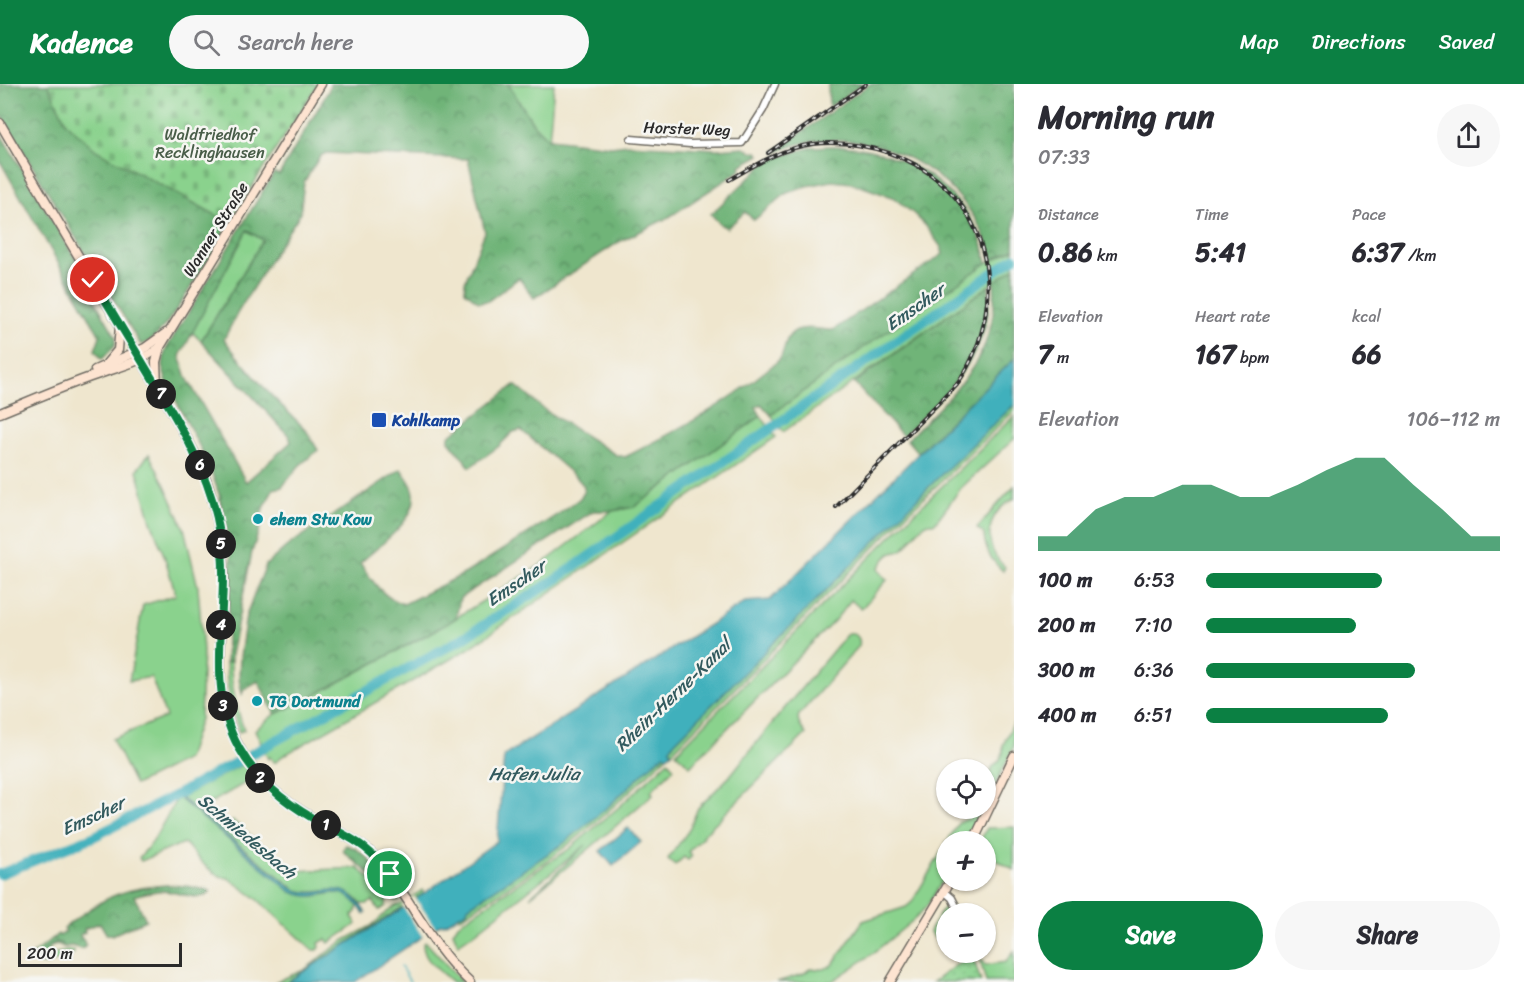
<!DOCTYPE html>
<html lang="en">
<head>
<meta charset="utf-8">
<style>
  body { margin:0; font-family:Sriracha,sans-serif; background:#f7f7f7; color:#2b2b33; height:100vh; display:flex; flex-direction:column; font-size:22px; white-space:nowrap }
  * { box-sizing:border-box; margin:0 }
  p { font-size:20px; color:#7c7c81 }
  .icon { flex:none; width:33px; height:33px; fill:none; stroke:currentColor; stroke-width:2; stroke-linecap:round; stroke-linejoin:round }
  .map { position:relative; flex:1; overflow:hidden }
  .side { display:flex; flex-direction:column; background:#fff; width:510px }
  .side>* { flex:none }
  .fabs { position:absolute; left:936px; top:675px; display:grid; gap:12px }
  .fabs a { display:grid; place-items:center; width:60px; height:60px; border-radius:50%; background:#fff; box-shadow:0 2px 4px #0004; font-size:30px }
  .scale { position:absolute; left:18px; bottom:15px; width:164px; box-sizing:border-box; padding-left:6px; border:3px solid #2b2b2b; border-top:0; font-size:16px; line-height:21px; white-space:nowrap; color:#2b2b2b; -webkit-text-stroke:4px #f6f6f2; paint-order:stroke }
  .pin { position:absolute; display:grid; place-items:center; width:51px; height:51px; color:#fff; margin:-26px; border:3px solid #fff; border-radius:50%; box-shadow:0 2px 6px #0007 }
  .km { position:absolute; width:30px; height:30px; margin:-15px; border-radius:50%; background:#222; color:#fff; font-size:16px; line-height:30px; text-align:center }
  .round { display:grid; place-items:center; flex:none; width:63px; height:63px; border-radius:32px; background:#f7f7f7 }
  .head { display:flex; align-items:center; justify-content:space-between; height:102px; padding:0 24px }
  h1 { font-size:33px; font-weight:800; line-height:45px }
  .stats { display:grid; grid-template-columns:repeat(3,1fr); gap:9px; height:102px; padding:6px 24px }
  .stats div { display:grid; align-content:center }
  .stats b { font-size:26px; font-weight:800 }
  .stats small { font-size:16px; font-weight:400 }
  .stats p { font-size:16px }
  .chart { height:168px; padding:12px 24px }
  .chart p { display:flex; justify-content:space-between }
  .chart svg { width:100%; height:108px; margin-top:6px; fill:#0b8043; opacity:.7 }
  .cta { display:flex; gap:12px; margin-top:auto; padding:12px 24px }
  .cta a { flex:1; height:69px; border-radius:36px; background:#0b8043; color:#fff; font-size:24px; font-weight:800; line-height:69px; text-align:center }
  .cta a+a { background:#f7f7f7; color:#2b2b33 }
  ul { padding:0 24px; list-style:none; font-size:20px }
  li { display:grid; grid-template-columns:96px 72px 1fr; align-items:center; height:45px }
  li i { height:15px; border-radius:8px; background:#0b8043 }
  header { display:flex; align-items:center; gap:36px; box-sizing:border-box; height:84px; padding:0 30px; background:#0b8043; color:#fff }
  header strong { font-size:28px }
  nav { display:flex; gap:33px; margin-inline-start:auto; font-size:21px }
  .search { width:420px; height:54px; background:#f7f7f7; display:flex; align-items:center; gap:15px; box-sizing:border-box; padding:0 21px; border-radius:33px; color:#7c7c81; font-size:22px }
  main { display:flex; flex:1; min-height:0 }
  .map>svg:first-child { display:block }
</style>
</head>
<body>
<header>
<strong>Kadence</strong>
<div class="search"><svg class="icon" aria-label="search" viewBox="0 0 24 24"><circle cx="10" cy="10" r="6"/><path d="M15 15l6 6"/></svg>Search here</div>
<nav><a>Map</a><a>Directions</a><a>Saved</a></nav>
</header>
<main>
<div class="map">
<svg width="1014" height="898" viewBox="0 0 1014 898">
  <defs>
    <pattern id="forest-crowns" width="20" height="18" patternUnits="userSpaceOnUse" patternTransform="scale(1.5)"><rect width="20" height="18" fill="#6fb478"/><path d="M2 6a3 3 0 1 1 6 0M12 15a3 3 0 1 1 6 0" fill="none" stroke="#5b9363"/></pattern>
    <pattern id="cemetery-stones" width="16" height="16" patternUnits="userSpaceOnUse" patternTransform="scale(1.5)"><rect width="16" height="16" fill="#8ad28d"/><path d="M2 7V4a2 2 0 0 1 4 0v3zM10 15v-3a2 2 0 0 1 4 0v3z" fill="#77b47a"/></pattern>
    <pattern id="garden-dots" width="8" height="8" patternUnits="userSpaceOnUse" patternTransform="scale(1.5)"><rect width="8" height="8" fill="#8ad28d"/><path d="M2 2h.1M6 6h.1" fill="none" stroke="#77b47a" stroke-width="1.8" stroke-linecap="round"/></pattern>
  </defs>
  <rect width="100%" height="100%" fill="#f6f6f2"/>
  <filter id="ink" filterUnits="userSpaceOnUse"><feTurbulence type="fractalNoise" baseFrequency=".0167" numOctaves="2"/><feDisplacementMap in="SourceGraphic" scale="12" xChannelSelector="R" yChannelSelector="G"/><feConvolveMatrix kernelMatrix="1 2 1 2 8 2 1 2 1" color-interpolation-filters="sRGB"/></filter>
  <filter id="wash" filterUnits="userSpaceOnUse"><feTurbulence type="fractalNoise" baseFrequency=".008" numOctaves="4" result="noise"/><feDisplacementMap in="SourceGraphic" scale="24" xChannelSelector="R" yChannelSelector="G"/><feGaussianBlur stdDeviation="1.35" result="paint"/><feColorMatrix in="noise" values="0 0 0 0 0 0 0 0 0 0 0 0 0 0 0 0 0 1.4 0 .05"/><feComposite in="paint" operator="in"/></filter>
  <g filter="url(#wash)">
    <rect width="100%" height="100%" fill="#efe6ce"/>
    <g fill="#8ad28d" stroke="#5a7e5c" stroke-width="1.5">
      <path d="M508,0h46l-5,56 -15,-15z"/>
      <path d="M246,146l17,10 -62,101 -9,-9 49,-90z"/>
      <path d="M1014,165v19l-231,164 -12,-17 102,-74 114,-78z"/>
      <path d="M1014,321v6l-109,105 -233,236 -2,-3 3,-5 267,-268z"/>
      <path d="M761,332l15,21 -308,212 -187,108 -5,5h-2l-4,-5 -2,2 -13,-29 20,-16 27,-12 139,-75 100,-62 71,-54 22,-4z"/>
      <path d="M1014,332v23l-53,49 -26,35c-15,-3 -22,18 -32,26 -4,4 -9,3 -13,5 -5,3 -9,10 -12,15l9,11 -26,29 -10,-9 -16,20 -145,146 -14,-13 224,-226z"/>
      <path d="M149,370l15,29 20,45 14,59 5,64 -3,68 -13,40 -52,26 -23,-46 54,-22 -15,-40 -22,4 14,-76 33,-10 -11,-37 -14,-37 -14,-51z"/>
      <path d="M1014,402v13c-29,14 -32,47 -9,68l-2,4c-12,-11 -18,-21 -19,-37l-7,-6z"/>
      <path d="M847,550c9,-1 14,3 12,12l-60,69c-3,7 3,14 7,19l-104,102 1,1 -15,15 4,4 -4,4 -4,-3 -9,8 -7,-6 21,-29 9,-22 31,-31 40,-50z"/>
      <path d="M226,578h5c0,24 5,45 13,68l-5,2c-8,-23 -13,-45 -13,-70z"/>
      <path d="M1014,638v24l-28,58v-21l7,-17 6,-5 4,-8v-8z"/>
      <path d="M664,670l3,2c-36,34 -71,69 -111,98 -31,23 -64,43 -96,64l-1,-3 8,-4 1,-4 95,-64 47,-38 50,-48z"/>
      <path d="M668,677l6,7 -23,23 2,3 -64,55 -59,48 56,-52 -110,87 -18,12 -5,-12 5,-8 111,-75 51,-43z"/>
      <path d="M243,680l11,14 -49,28 23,19 5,-4 60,50 65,-3 23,20 6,8 -1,10 -7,4 -6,-9 -6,3h-6c-20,-25 -40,-6 -65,-14l-114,-91 -1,-2z"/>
      <path d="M179,714l114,94c6,1 13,4 20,4 19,-1 31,-10 45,9l-2,7 -4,4 5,8 -28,19 -3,-4 -7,4 1,4 -2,3h-5l-57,-52 -28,-20c-13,-1 -25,-14 -34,-24 -4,-4 -5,-8 -10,-11l-43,18 -2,-3 14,-17 23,-41z"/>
      <path d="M978,725h5l-16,32 -21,1v33l-19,31 -11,12 -45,37 -40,27h-54l26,-8 8,-6c9,2 15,2 22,-4l30,-43 43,-14 6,-5 47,-80c8,-2 15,-5 19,-13z"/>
      <path d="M1014,743v43l-28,-16v-12l-6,-1 7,-13z"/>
      <path d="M422,806l2,3 -137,89h-12l29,-12 39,-29 28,-15 16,-14 8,-6 7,-2z"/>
      <path d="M948,821l4,1 5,7 -11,1v35l-6,-9 -3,2 -8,-11 16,-25z"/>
      <path d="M57,858l5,1 2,4 -7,-3 -4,1 -5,5 2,3 3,1 19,-4h2v3l-27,12 -8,-1 -6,-10 8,-6v1z"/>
      <path d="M426,858l36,40h-10c-11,-11 -29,-20 -29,-38z"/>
      <path d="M1014,867v31h-28l-6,-21h3l2,4 21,-3z"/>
    </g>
    <g fill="url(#forest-crowns)" stroke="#4d7052" stroke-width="1.5" fill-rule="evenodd">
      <path d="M0,0h48l19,40 29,26 133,72 -12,24 -24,38 -21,32 -14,18 -10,8 -7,3 -5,-8 -136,-224z"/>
      <path d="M330,0h178l26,41 15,15 1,-1 61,7 17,-2 89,5 27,-2 8,5h5l3,3 -20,11 1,4 -72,47 -52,26 -83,55 -15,-20 -31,23 -9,1 -14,-11v-9l20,-50 -17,-73 -142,-6 -6,3 -16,26 -4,32 -22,33 -40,65 -14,27 12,16 31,36 39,39 12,20 -19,16 -17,21 -9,2 -12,26v9l-9,28 -21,102v8h-5l5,-108 -5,-27 -7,-33 -10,-29 -41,-80c-6,-15 -6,-21 -2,-36l108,-176 5,2 50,-85zM247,146l16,10 -62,101 88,95 2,6 -45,40 -59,-104 -7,-22z"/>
      <path d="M828,0h34l-33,23z"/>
      <path d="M870,0h144v165l-22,11c-18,-78 -102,-130 -180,-119 -13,2 -24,7 -36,11l-1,-1z"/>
      <path d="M0,49l84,140 10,26 22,38 -1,8 -3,4 -10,10 -7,-9 5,-14 -100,-175z"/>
      <path d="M832,62c14,0 28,1 42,5 54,13 104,56 113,112l-114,78 -102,74 -10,-11 -5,3 5,9 -127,91 -22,4h-19l-133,87 -4,20 -15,9 -139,75 -27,12 -17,-33 -14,8 -2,5 -3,-15 1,-22 6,-42 20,-50 20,-18 115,-78c4,7 13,16 13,25 3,27 -36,52 -54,69 12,17 23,36 44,41l62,-31 91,-58 22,-16 5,-6v-7l-7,-8 -56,-48 -8,2 -15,15 -28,20 -21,-26v-5l66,-51 31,26 70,44 9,2c50,-25 100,-52 143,-88 4,-3 11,-8 13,-12 5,-11 4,-22 16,-27 13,-5 24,1 36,0l110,-76 -2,-7 -15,-21 -12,-12 -20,-16 -42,-15 -20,-2 -25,5 -20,7 -33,27 -9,-8 -18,16 -6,-3 -10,-11 57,-54 44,-13z"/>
      <path d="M1014,184v91l-96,94 -11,-13c46,-48 93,-83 87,-158z"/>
      <path d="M989,202c5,67 -43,107 -86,150l-49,-53z"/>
      <path d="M346,761c18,3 41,34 51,49l-1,1 4,6h-5l-6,-11 -45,-38 -1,-3z"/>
      <path d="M167,801l20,1 24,5c-11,14 -37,-2 -52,0 -8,0 -17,3 -25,5l12,24 -34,15 -1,-1 -4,1 -7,-12 -16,6 1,3 -4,2 -1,2 6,8 -2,4 -3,1 -9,-3 -8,1 -3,-4c-8,-1 -11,2 -16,8h-4v-3l17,-14 2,2 6,-5 -2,-3c37,-29 55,-40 103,-43z"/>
    </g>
    <path fill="url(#cemetery-stones)" stroke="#5a7e5c" stroke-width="1.5" d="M48,0h270l-89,138 -133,-72 -29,-26z"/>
    <path fill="url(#garden-dots)" stroke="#5a7e5c" stroke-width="1.5" d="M972,870l9,28h-48l37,-27z"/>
    <g fill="#40b0bc" stroke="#366e74" stroke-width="1.5">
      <path d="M1014,275v46l-74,71 -267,268 -3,5 2,3 -5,4 -3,-2 -3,4 -1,-1 -50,48 -47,39 -95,63 -1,4 -23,13h-3l-86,58h-68l118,-75 92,-66 7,-85 241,-154 25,-2z"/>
      <path d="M181,713l1,2 108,88c33,19 48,-19 76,26l-2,1c-27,-42 -41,-6 -74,-23l-111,-93z"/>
      <path d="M628,744l13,14 -28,24 -13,-15z"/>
    </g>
    <path fill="#efe6ce" d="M414,812l23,34 -13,9 -22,-34z"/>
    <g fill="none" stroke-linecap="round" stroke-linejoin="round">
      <path stroke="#40b0bc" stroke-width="1.5" d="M401,883l9,15"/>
      <path stroke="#40b0bc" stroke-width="10" d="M0,790l93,-37 85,-43 282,-154 46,-29 52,-33 456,-320"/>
    </g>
  </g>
  <g filter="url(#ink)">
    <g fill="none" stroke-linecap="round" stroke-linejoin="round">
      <defs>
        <g id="street">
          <path d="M631,55l59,5 52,-1 21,-33 12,-26"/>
          <path d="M945,808l7,6 8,16"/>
        </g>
        <g id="secondary">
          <path d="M0,39c38,65 76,130 115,194 19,31 38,62 56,93 14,25 29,50 38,78 9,29 15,60 15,91 -1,59 -15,115 16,170 17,31 43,52 73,69 20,11 41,20 57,34 16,15 26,32 38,49 19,30 35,56 62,81"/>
          <path d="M107,279l11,-13 2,-24"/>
          <path d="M95,286l50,-22 21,-15"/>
          <path d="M157,301l-1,-23 4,-15"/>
          <path d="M0,329c32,-13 64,-27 96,-38 22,-8 46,-13 64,-28l161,-263"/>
          <path d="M973,758l41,-86"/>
          <path d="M890,898l61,-102"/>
        </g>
      </defs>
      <use href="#street" stroke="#706c64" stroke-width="9"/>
      <use href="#secondary" stroke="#706c64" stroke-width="11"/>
      <use href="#street" stroke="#fff" stroke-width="6"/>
      <use href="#secondary" stroke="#fde4d1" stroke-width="8"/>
      <defs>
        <g id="rail">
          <path d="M768,69l98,-69"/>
          <path d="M729,96c26,-15 53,-32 84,-36 26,-3 52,1 76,9 101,35 125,146 69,230l-122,124"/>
        </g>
      </defs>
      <use href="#rail" stroke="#2b2b2b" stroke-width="4"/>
      <use href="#rail" stroke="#f6f6f2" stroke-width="1.5" stroke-dasharray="4.5" stroke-linecap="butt"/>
    </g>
  </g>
  <g fill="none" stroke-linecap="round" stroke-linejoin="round" filter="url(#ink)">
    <defs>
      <path id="route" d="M93,196c19,31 37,62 56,93 31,51 62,102 71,161 12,71 -18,148 19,214 18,32 44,53 75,71 17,9 36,17 51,29 10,8 18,17 25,26"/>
    </defs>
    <use href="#route" stroke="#fff" stroke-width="12"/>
    <use href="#route" stroke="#0b8043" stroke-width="8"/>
  </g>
  <rect fill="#1a4fb4" stroke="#f6f6f2" stroke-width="2" x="371" y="328" width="16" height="16" rx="3"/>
  <g fill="#0f9aa8" stroke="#f6f6f2" stroke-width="2">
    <circle cx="258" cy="435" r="6"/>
    <circle cx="257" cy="617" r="6"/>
  </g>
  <g text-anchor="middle" stroke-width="5" stroke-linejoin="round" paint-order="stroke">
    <g font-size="16" fill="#2b2b2b" stroke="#f6f6f2">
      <text transform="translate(687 44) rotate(2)" y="6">Horster Weg</text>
      <text transform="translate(215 145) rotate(-58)" y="6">Wanner Straße</text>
    </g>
    <g font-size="16" fill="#485d48" stroke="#f6f6f2">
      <text x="210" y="56">Waldfriedhof<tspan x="210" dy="18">Recklinghausen</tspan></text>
    </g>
    <g font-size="16" font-weight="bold" fill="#164399" stroke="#f6f6f2" text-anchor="start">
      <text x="392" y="342">Kohlkamp</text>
    </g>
    <g font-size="16" font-weight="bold" fill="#0d838f" stroke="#f6f6f2" text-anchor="start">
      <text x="270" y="441">ehem Stw Kow</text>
      <text x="269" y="623">TG Dortmund</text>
    </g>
    <g font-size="18" font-style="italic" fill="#325a5e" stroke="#f6f6f2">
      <text transform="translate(915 223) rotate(-35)" y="6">Emscher</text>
      <text transform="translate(516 499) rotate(-34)" y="6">Emscher</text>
      <text transform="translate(673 611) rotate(-44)" y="6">Rhein-Herne-Kanal</text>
      <text x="534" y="696">Hafen Julia</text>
      <text transform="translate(93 732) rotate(-25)" y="6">Emscher</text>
      <text transform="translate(247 752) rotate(40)" y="6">Schmiedesbach</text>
    </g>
  </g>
</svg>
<div class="fabs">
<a><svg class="icon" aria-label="locate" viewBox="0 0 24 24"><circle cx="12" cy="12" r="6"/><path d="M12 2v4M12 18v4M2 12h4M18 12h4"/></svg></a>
<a>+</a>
<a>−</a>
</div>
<div class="scale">200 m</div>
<div class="pin" style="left:390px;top:790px;background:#1e9e55"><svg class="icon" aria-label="arrive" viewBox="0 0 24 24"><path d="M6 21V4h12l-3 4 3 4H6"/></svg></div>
<div class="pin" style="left:93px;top:196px;background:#d93025"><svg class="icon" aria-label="check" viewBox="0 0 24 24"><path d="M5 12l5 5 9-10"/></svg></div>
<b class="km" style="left:326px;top:741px">1</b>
<b class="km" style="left:260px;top:694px">2</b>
<b class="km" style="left:223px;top:622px">3</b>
<b class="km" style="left:221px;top:541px">4</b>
<b class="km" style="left:221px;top:460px">5</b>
<b class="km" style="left:200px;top:381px">6</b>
<b class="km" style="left:161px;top:310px">7</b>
</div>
<section class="side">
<div class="head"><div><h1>Morning run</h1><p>07:33</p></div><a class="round"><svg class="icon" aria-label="share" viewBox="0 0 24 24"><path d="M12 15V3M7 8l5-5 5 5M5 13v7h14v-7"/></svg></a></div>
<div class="stats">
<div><p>Distance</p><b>0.86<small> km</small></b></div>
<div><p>Time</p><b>5:41</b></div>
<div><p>Pace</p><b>6:37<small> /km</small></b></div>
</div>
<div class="stats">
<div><p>Elevation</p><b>7<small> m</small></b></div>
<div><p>Heart rate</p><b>167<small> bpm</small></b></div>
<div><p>kcal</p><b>66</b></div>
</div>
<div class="chart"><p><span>Elevation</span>106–112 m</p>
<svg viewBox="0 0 160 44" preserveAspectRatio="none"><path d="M0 44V38L10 38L20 27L30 22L40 22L50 17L60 17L70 22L80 22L90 17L100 11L110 6L120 6L130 17L140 27L150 38L160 38V44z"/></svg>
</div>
<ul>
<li><b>100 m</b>6:53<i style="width:60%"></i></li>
<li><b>200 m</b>7:10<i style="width:51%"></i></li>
<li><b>300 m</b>6:36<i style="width:71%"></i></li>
<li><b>400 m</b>6:51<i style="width:62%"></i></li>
</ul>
<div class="cta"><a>Save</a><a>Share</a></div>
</section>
</main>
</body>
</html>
